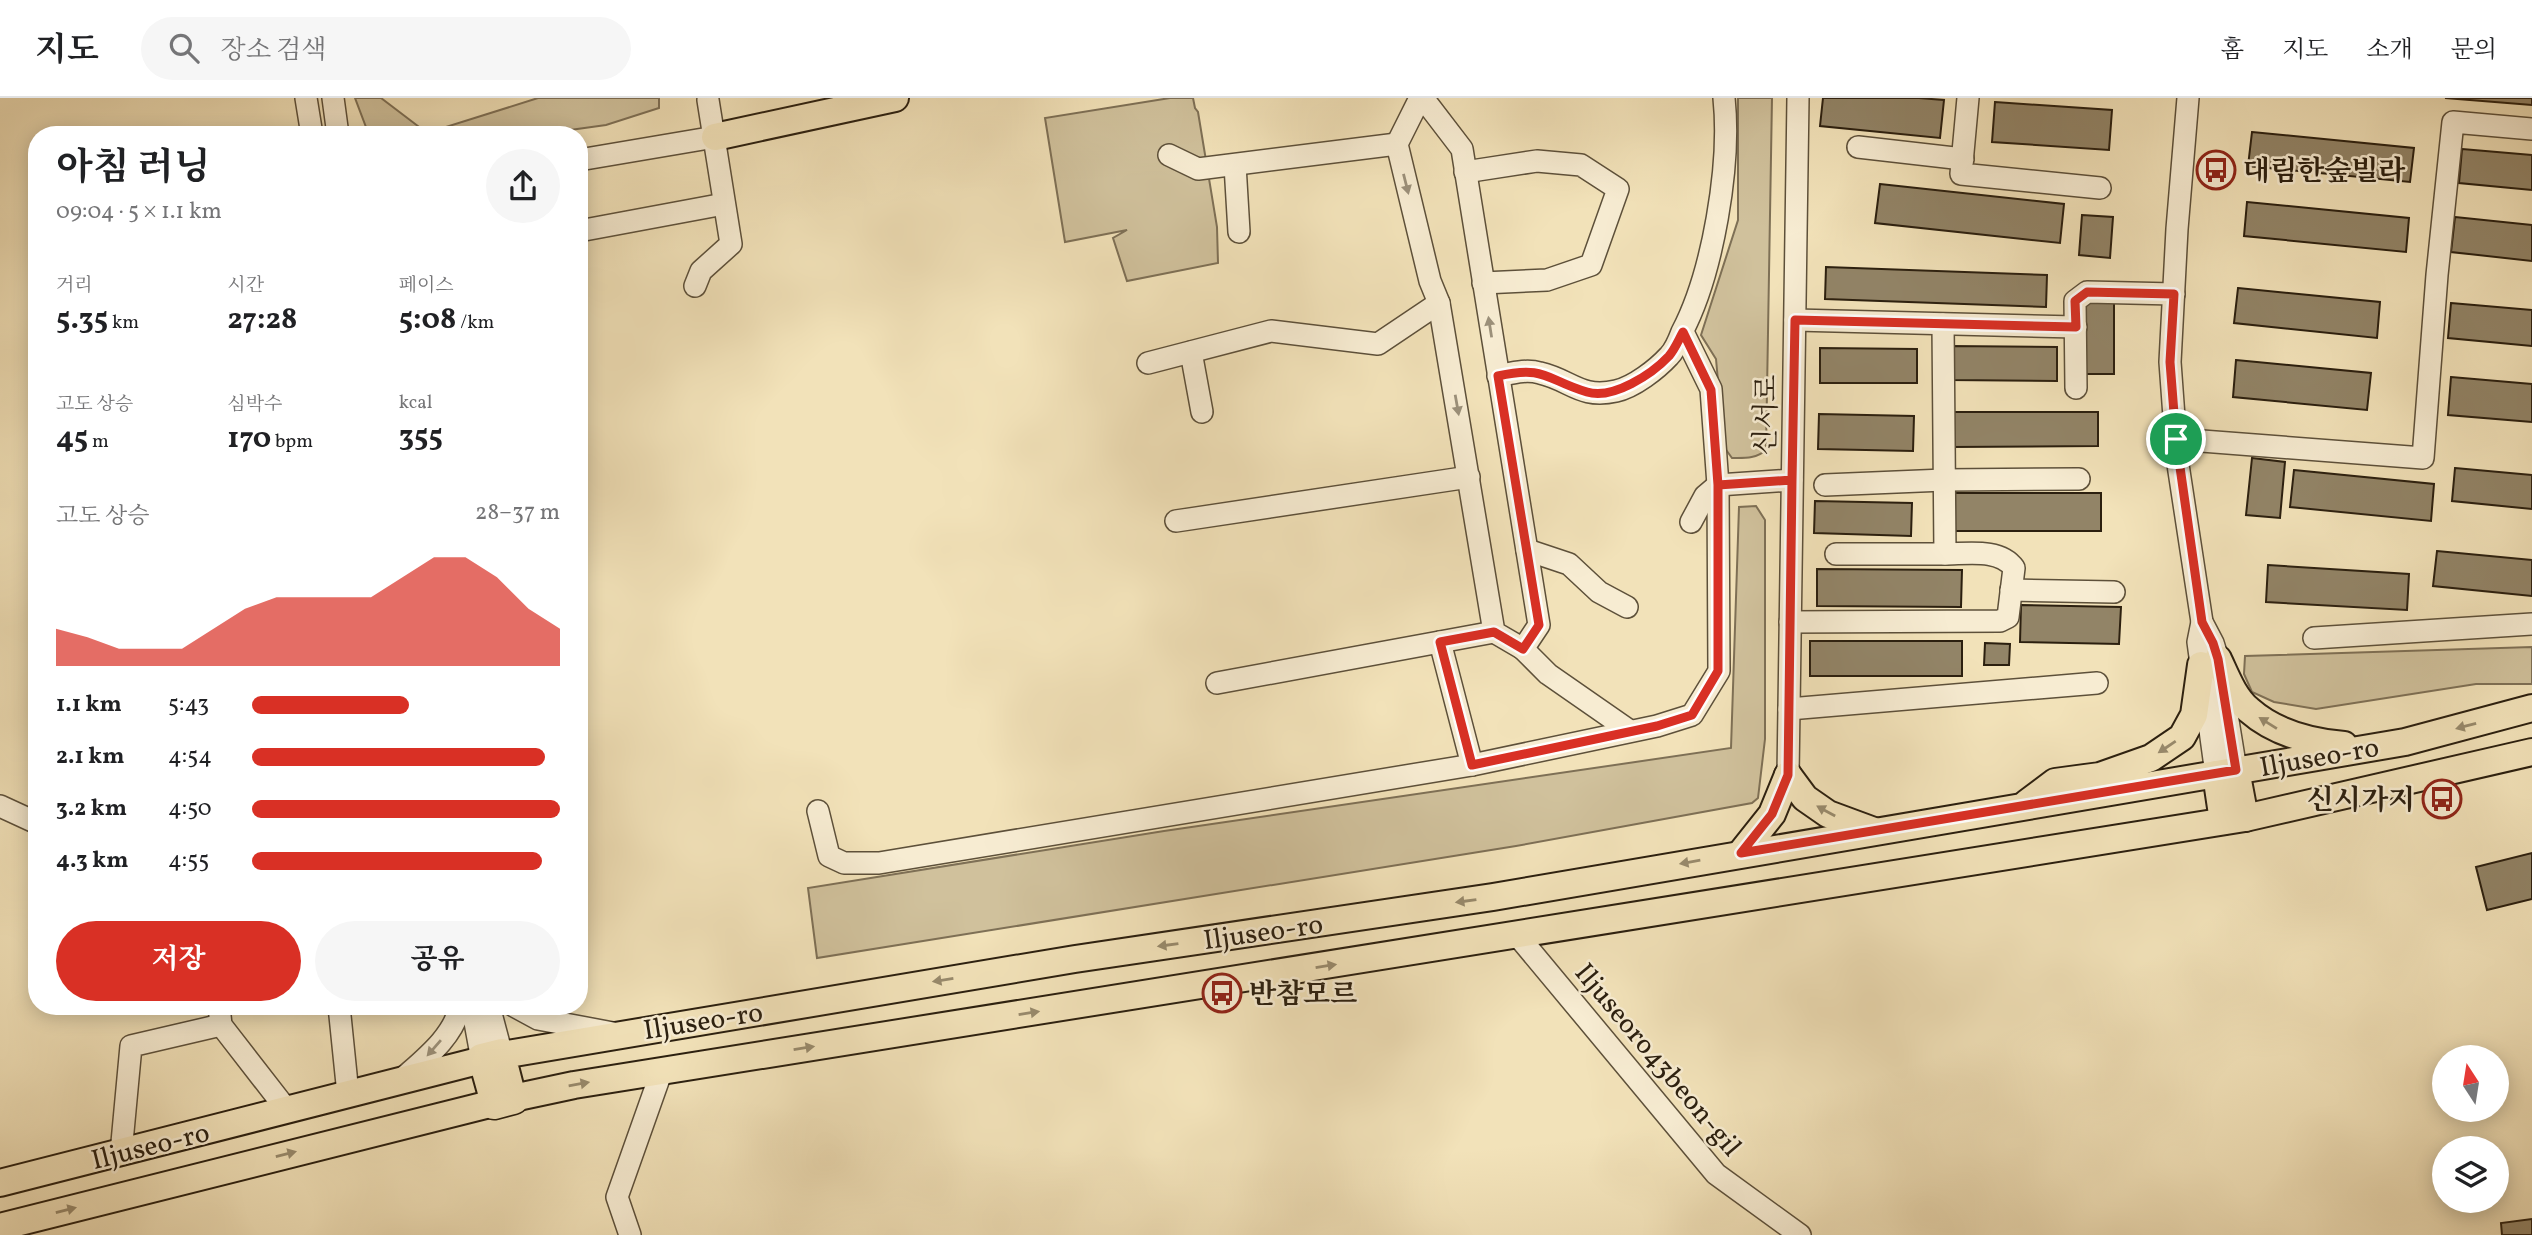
<!DOCTYPE html>
<html lang="ko">
<head>
<meta charset="utf-8">
<style>
  body { margin:0; font-family:Vollkorn,"Noto Serif KR",serif; background:#f6f6f6; color:#202124; height:100vh; display:flex; flex-direction:column; font-size:26px; white-space:nowrap }
  * { box-sizing:border-box; margin:0 }
  p { font-size:23px; color:#757577 }
  .icon { flex:none; width:38px; height:38px; fill:none; stroke:currentColor; stroke-width:2; stroke-linecap:round; stroke-linejoin:round }
  .map { position:relative; flex:1; overflow:hidden }
  .side { position:absolute; left:28px; top:28px; width:560px; height:889px; display:flex; flex-direction:column; background:#fff; border-radius:28px; box-shadow:0 4px 18px #0003 }
  .side>* { flex:none }
  .needle { width:46px; rotate:348deg }
  .fabs { position:absolute; left:2432px; top:947px; display:grid; gap:14px }
  .fabs a { display:grid; place-items:center; width:77px; height:77px; border-radius:50%; background:#fff; box-shadow:0 4px 18px #0003; font-size:35px }
  .pin { position:absolute; display:grid; place-items:center; width:60px; height:60px; color:#fff; margin:-30px; border:4px solid #fff; border-radius:50%; box-shadow:0 2px 7px #0007 }
  .round { display:grid; place-items:center; flex:none; width:74px; height:74px; border-radius:37px; background:#f6f6f6 }
  .overview { display:flex; align-items:center; justify-content:space-between; height:119px; padding:0 28px }
  h1 { font-size:38px; font-weight:700; line-height:52px }
  .stats { display:grid; grid-template-columns:repeat(3,1fr); gap:10px; height:119px; padding:7px 28px }
  .stats div { display:grid; align-content:center }
  .stats b { font-size:30px; font-weight:700 }
  .stats small { font-size:19px; font-weight:400 }
  .stats p { font-size:19px }
  .chart { height:196px; padding:14px 28px }
  .chart p { display:flex; justify-content:space-between }
  .chart svg { width:100%; height:126px; margin-top:7px; fill:#d93025; opacity:.7 }
  .action { display:flex; gap:14px; margin-top:auto; padding:14px 28px }
  .action a { flex:1; height:80px; border-radius:42px; background:#d93025; color:#fff; font-size:28px; font-weight:700; line-height:80px; text-align:center }
  .action a+a { background:#f6f6f6; color:#202124 }
  ul { padding:0 28px; list-style:none; font-size:23px }
  li { display:grid; grid-template-columns:112px 84px 1fr; align-items:center; height:52px }
  li i { height:18px; border-radius:9px; background:#d93025 }
  header { display:flex; align-items:center; gap:42px; box-sizing:border-box; height:98px; padding:0 35px; background:#fff; border-bottom:2px solid #e0e0e0 }
  header strong { font-size:33px }
  nav { display:flex; gap:38px; margin-inline-start:auto; font-size:24px }
  .search { width:490px; height:63px; background:#f6f6f6; display:flex; align-items:center; gap:18px; box-sizing:border-box; padding:0 24px; border-radius:38px; color:#757577; font-size:26px }
  .map>svg:first-child { display:block }
</style>
</head>
<body>
<header>
<strong>지도</strong>
<div class="search"><svg class="icon" aria-label="search" viewBox="0 0 24 24"><circle cx="10" cy="10" r="6"/><path d="M15 15l6 6"/></svg>장소 검색</div>
<nav><a>홈</a><a>지도</a><a>소개</a><a>문의</a></nav>
</header>
<div class="map">
<svg width="2532" height="1137" viewBox="0 0 2532 1137">
  <rect width="100%" height="100%" fill="#f2e2b9"/>
  <filter id="stains"><feTurbulence type="fractalNoise" baseFrequency=".00286" numOctaves="4"/><feColorMatrix values="0 0 0 0 .2 0 0 0 0 .09 0 0 0 0 .02 0 0 0 .5 -.17"/></filter>
  <radialGradient id="worn" r=".72"><stop offset=".6" stop-color="#630" stop-opacity="0"/><stop offset="1" stop-color="#630" stop-opacity=".3"/></radialGradient>
  <g fill="#d0c19c" stroke="#7e7056" stroke-width="2">
    <path d="M355,0h26l46,35 111,-35h121v10l-53,17 -72,10h-165z"/>
    <path d="M1170,0h23l2,10 3,4 19,115 1,36 -91,18 -14,-43 14,-8 -62,12 -20,-124z"/>
    <path d="M1738,0h34l-6,352c-10,9 -21,8 -34,8l-8,-11 -8,-88 -15,-24 37,-115z"/>
    <path d="M1756,408l9,14v219l-7,59 -6,5 -236,43 -699,112 -9,-70 356,-57 567,-83 8,-241z"/>
    <path d="M2532,549v37h-56l-160,25 -42,-7 -22,-10 -8,-18 1,-18z"/>
  </g>
  <g fill="#928467" stroke="#2b1f0f" stroke-width="2">
    <path d="M1823,0h96l25,2 -4,38 -120,-12z"/>
    <path d="M2445,0h87v7z"/>
    <path d="M1995,4l117,8 -3,40 -117,-8z"/>
    <path d="M2252,34l162,16 -4,34 -162,-16z"/>
    <path d="M2462,51l70,6v35l-73,-7z"/>
    <path d="M1880,86l184,20 -4,39 -185,-20z"/>
    <path d="M2247,104l162,16 -3,34 -162,-16z"/>
    <path d="M2082,117l31,2 -3,41 -31,-3z"/>
    <path d="M2455,119l77,8v36l-81,-9z"/>
    <path d="M1826,169l221,8 -1,32 -221,-8z"/>
    <path d="M2238,190l142,14 -3,36 -143,-15z"/>
    <rect x="2080" y="202" width="34" height="74"/>
    <path d="M2451,205l81,7v36l-84,-8z"/>
    <path d="M1949,248l108,1v34l-108,-1z"/>
    <path d="M1820,250l97,1v34h-97z"/>
    <path d="M2236,262l135,13 -4,37 -134,-13z"/>
    <path d="M2451,279l81,7v38l-84,-7z"/>
    <path d="M1950,314h148v34l-148,1z"/>
    <path d="M1819,316l95,2 -1,35 -95,-2z"/>
    <path d="M2252,360l33,4 -5,56 -34,-3z"/>
    <path d="M2455,370l77,7v34l-80,-8z"/>
    <path d="M2294,372l140,14 -3,37 -141,-14z"/>
    <rect x="1946" y="395" width="155" height="38"/>
    <path d="M1815,403l97,2 -1,33 -97,-3z"/>
    <path d="M2437,453l95,9v36l-99,-10z"/>
    <path d="M2268,467l141,9 -2,36 -141,-8z"/>
    <path d="M1817,471l145,1 -1,37 -144,-1z"/>
    <path d="M2021,507l100,2 -2,37 -99,-2z"/>
    <rect x="1810" y="543" width="152" height="35"/>
    <path d="M1985,545l25,1 -1,21h-25z"/>
    <path d="M2532,755v46l-45,11 -11,-43z"/>
    <path d="M2532,1121v16h-30l-1,-12z"/>
  </g>
  <g fill="none" stroke-linecap="round" stroke-linejoin="round">
    <defs>
      <g id="minor">
        <path d="M306,0l6,37"/>
        <path d="M333,0l5,37"/>
        <path d="M1420,0l-23,46 33,137 9,22 55,329 29,17 16,-24 -77,-476 -39,-51"/>
        <path d="M1968,0l-7,76 139,14"/>
        <path d="M2188,0l-11,131 -7,133 7,96 25,164 11,21 5,16 18,111"/>
        <path d="M1858,49l105,12"/>
        <path d="M1169,57l29,14 199,-25"/>
        <path d="M579,62l136,-23"/>
        <path d="M1235,67l4,67"/>
        <path d="M1465,74l72,-11 44,4 37,24 -27,76 -44,15 -64,3"/>
        <path d="M579,133l145,-27"/>
        <path d="M695,188l6,-15 30,-27 -23,-144"/>
        <path d="M1795,222l281,7"/>
        <path d="M1191,254l11,60"/>
        <path d="M1148,265l123,-32 107,13 61,-41"/>
        <path d="M1498,278c15,-3 28,-7 42,-3 31,7 40,26 76,18 18,-4 41,-22 53,-35 6,-6 10,-16 13,-24 31,-59 49,-167 42,-234"/>
        <path d="M2076,290l-1,-87 12,-9 87,2"/>
        <path d="M2176,341l247,19 14,-183 16,-153 79,7"/>
        <path d="M1825,387l119,-5 135,-1"/>
        <path d="M1176,423l293,-44"/>
        <path d="M1691,424l14,-26 13,-11 74,-5"/>
        <path d="M1527,452l42,14 30,28 28,15"/>
        <path d="M1836,456h109"/>
        <path d="M2011,492l103,2"/>
        <path d="M1790,524l210,-1 8,-4 6,-49c-14,-20 -47,-14 -69,-14l-2,-230"/>
        <path d="M2202,524l-4,20 18,132"/>
        <path d="M2314,540l218,-14"/>
        <path d="M1440,544l32,123"/>
        <path d="M1523,551l25,25 82,57"/>
        <path d="M1217,585l277,-51"/>
        <path d="M1789,611l308,-26"/>
        <path d="M1788,677l10,-677"/>
        <path d="M0,708l37,17"/>
        <path d="M818,713l11,45 15,7h35l593,-98 185,-39 35,-11 27,-44 -1,-186 -7,-96 -28,-57"/>
        <path d="M1518,838l198,238 84,61"/>
        <path d="M219,908l2,19 66,85"/>
        <path d="M339,908l9,88"/>
        <path d="M472,908l10,54"/>
        <path d="M489,908l13,49"/>
        <path d="M514,908l24,13 75,14"/>
        <path d="M401,982c22,-20 53,-43 59,-74"/>
        <path d="M121,1055l10,-107 90,-21"/>
        <path d="M630,1137l-13,-38 45,-127"/>
      </g>
      <g id="major">
        <path d="M715,39l180,-39"/>
        <path d="M2218,561c8,17 16,39 31,51 26,23 61,32 95,35"/>
        <path d="M2532,610l-127,34 -912,155 -418,62 -573,96 11,43 61,-13 1671,-267 287,-66"/>
        <path d="M2236,672l9,48"/>
        <path d="M2216,676l7,47"/>
        <path d="M1788,677l17,23 23,16 46,17"/>
        <path d="M2027,705l28,-21 45,-6 51,-18 31,-21 12,-22 7,-50"/>
        <path d="M1741,755l31,-39 16,-39"/>
        <path d="M0,1085l482,-123 12,43 -494,124"/>
      </g>
      <g id="highway">
        <path d="M482,962l20,-5"/>
        <path d="M494,1005l19,-5"/>
      </g>
    </defs>
    <use href="#minor" stroke="#5d503a" stroke-width="24"/>
    <use href="#major" stroke="#2b1f0f" stroke-width="30"/>
    <use href="#highway" stroke="#2b1f0f" stroke-width="35"/>
    <use href="#minor" stroke="#f7ecd2" stroke-width="21"/>
    <use href="#major" stroke="#f2e2b9" stroke-width="26"/>
    <use href="#highway" stroke="#f2e2b9" stroke-width="32"/>
  </g>
  <defs><path id="oneway-solid" d="M-6-.8H1V-3.2L6.5 0L1 3.2V.8H-6Z" transform="scale(1.75)"/></defs>
  <g fill="#9b907a">
    <use href="#oneway-solid" transform="translate(1406 86) rotate(76)"/>
    <use href="#oneway-solid" transform="translate(1490 229) rotate(-99)"/>
    <use href="#oneway-solid" transform="translate(1457 307) rotate(80)"/>
    <use href="#oneway-solid" transform="translate(434 950) rotate(131)"/>
  </g>
  <g fill="#988a6c">
    <use href="#oneway-solid" transform="translate(2268 625) rotate(-148)"/>
    <use href="#oneway-solid" transform="translate(2466 628) rotate(165)"/>
    <use href="#oneway-solid" transform="translate(2167 649) rotate(146)"/>
    <use href="#oneway-solid" transform="translate(1826 713) rotate(-151)"/>
    <use href="#oneway-solid" transform="translate(1690 764) rotate(170)"/>
    <use href="#oneway-solid" transform="translate(1466 803) rotate(172)"/>
    <use href="#oneway-solid" transform="translate(1168 847) rotate(172)"/>
    <use href="#oneway-solid" transform="translate(1326 868) rotate(-9)"/>
    <use href="#oneway-solid" transform="translate(943 882) rotate(171)"/>
    <use href="#oneway-solid" transform="translate(1029 915) rotate(-9)"/>
    <use href="#oneway-solid" transform="translate(804 950) rotate(-9)"/>
    <use href="#oneway-solid" transform="translate(579 986) rotate(-10)"/>
    <use href="#oneway-solid" transform="translate(286 1056) rotate(-14)"/>
    <use href="#oneway-solid" transform="translate(66 1112) rotate(-14)"/>
  </g>
  <g fill="none" stroke-linecap="round" stroke-linejoin="round">
    <defs>
      <path id="route" d="M2176,341l-6,-77 4,-68 -87,-2 -12,9 1,26 -281,-7 -3,160 -74,5 -7,-95 -28,-58c-4,7 -8,17 -14,24 -17,18 -56,44 -82,36 -41,-12 -41,-27 -89,-16l41,249 -16,24 -29,-17 -54,10 32,123 185,-39 35,-11 26,-44v-186l74,-5 -4,295 -16,39 -31,39 495,-83 -18,-111 -5,-16 -11,-21 -26,-183"/>
    </defs>
    <use href="#route" stroke="#fff" stroke-width="14"/>
    <use href="#route" stroke="#d93025" stroke-width="9"/>
  </g>
  <defs>
    <symbol id="bus-ring" viewBox="-11 -11 22 22"><circle r="9.5" fill="#f7ecd2" stroke="#8f2418" stroke-width="1.5"/><path d="M-5-6H5V4H4V6H2V4H-2V6H-4V4H-5ZM-3.5-4V0h7V-4ZM-3.5 1.2v1.5H-2V1.2ZM2 1.2v1.5H3.5V1.2Z" fill="#8f2418"/></symbol>
  </defs>
  <g fill-rule="evenodd">
    <use href="#bus-ring" x="2194" y="50" width="44" height="44"/>
    <use href="#bus-ring" x="2420" y="679" width="44" height="44"/>
    <use href="#bus-ring" x="1200" y="873" width="44" height="44"/>
  </g>
  <g text-anchor="middle" stroke-width="5" stroke-linejoin="round" paint-order="stroke">
    <g font-size="28" font-weight="bold" fill="#2b1f0f" stroke="#f7ecd2" text-anchor="start">
      <text x="2243" y="82">대림한숲빌라</text>
      <text x="2415" y="711" text-anchor="end">신시가지</text>
      <text x="1249" y="905">반참모르</text>
    </g>
    <g font-size="28" fill="#2b1f0f" stroke="#f7ecd2">
      <text transform="translate(1765 317) rotate(-89)" y="10">신서로</text>
      <text transform="translate(2319 658) rotate(-10)" y="10">Iljuseo-ro</text>
      <text transform="translate(1263 833) rotate(-8)" y="10">Iljuseo-ro</text>
      <text transform="translate(703 922) rotate(-9)" y="10">Iljuseo-ro</text>
      <text transform="translate(1659 961) rotate(50)" y="10">Iljuseoro43beon-gil</text>
      <text transform="translate(150 1047) rotate(-14)" y="10">Iljuseo-ro</text>
    </g>
  </g>
  <rect width="100%" height="100%" filter="url(#stains)"/>
  <rect width="100%" height="100%" fill="url(#worn)"/>
</svg>
<div class="fabs">
<a><svg class="needle" viewBox="-14 -14 28 28"><path d="M0-13l5 13h-10z" fill="#e53935"/><path d="M0 13l5-13h-10z" fill="#757577"/></svg></a>
<a><svg class="icon" aria-label="layers" viewBox="0 0 24 24"><path d="M12 4l9 5-9 5-9-5zM3 14l9 5 9-5"/></svg></a>
</div>
<div class="pin" style="left:2176px;top:341px;background:#1e9e55"><svg class="icon" aria-label="arrive" viewBox="0 0 24 24"><path d="M6 21V4h12l-3 4 3 4H6"/></svg></div>
<section class="side">
<div class="overview"><div><h1>아침 러닝</h1><p>09:04 · 5 × 1.1 km</p></div><a class="round"><svg class="icon" aria-label="share" viewBox="0 0 24 24"><path d="M12 15V3M7 8l5-5 5 5M5 13v7h14v-7"/></svg></a></div>
<div class="stats">
<div><p>거리</p><b>5.35<small> km</small></b></div>
<div><p>시간</p><b>27:28</b></div>
<div><p>페이스</p><b>5:08<small> /km</small></b></div>
</div>
<div class="stats">
<div><p>고도 상승</p><b>45<small> m</small></b></div>
<div><p>심박수</p><b>170<small> bpm</small></b></div>
<div><p>kcal</p><b>355</b></div>
</div>
<div class="chart"><p><span>고도 상승</span>28–37 m</p>
<svg viewBox="0 0 160 44" preserveAspectRatio="none"><path d="M0 44V31L10 34L20 38L30 38L40 38L50 31L60 24L70 20L80 20L90 20L100 20L110 13L120 6L130 6L140 13L150 24L160 31V44z"/></svg>
</div>
<ul>
<li><b>1.1 km</b>5:43<i style="width:51%"></i></li>
<li><b>2.1 km</b>4:54<i style="width:95%"></i></li>
<li><b>3.2 km</b>4:50<i style="width:100%"></i></li>
<li><b>4.3 km</b>4:55<i style="width:94%"></i></li>
</ul>
<div class="action"><a>저장</a><a>공유</a></div>
</section>
</div>
</body>
</html>
